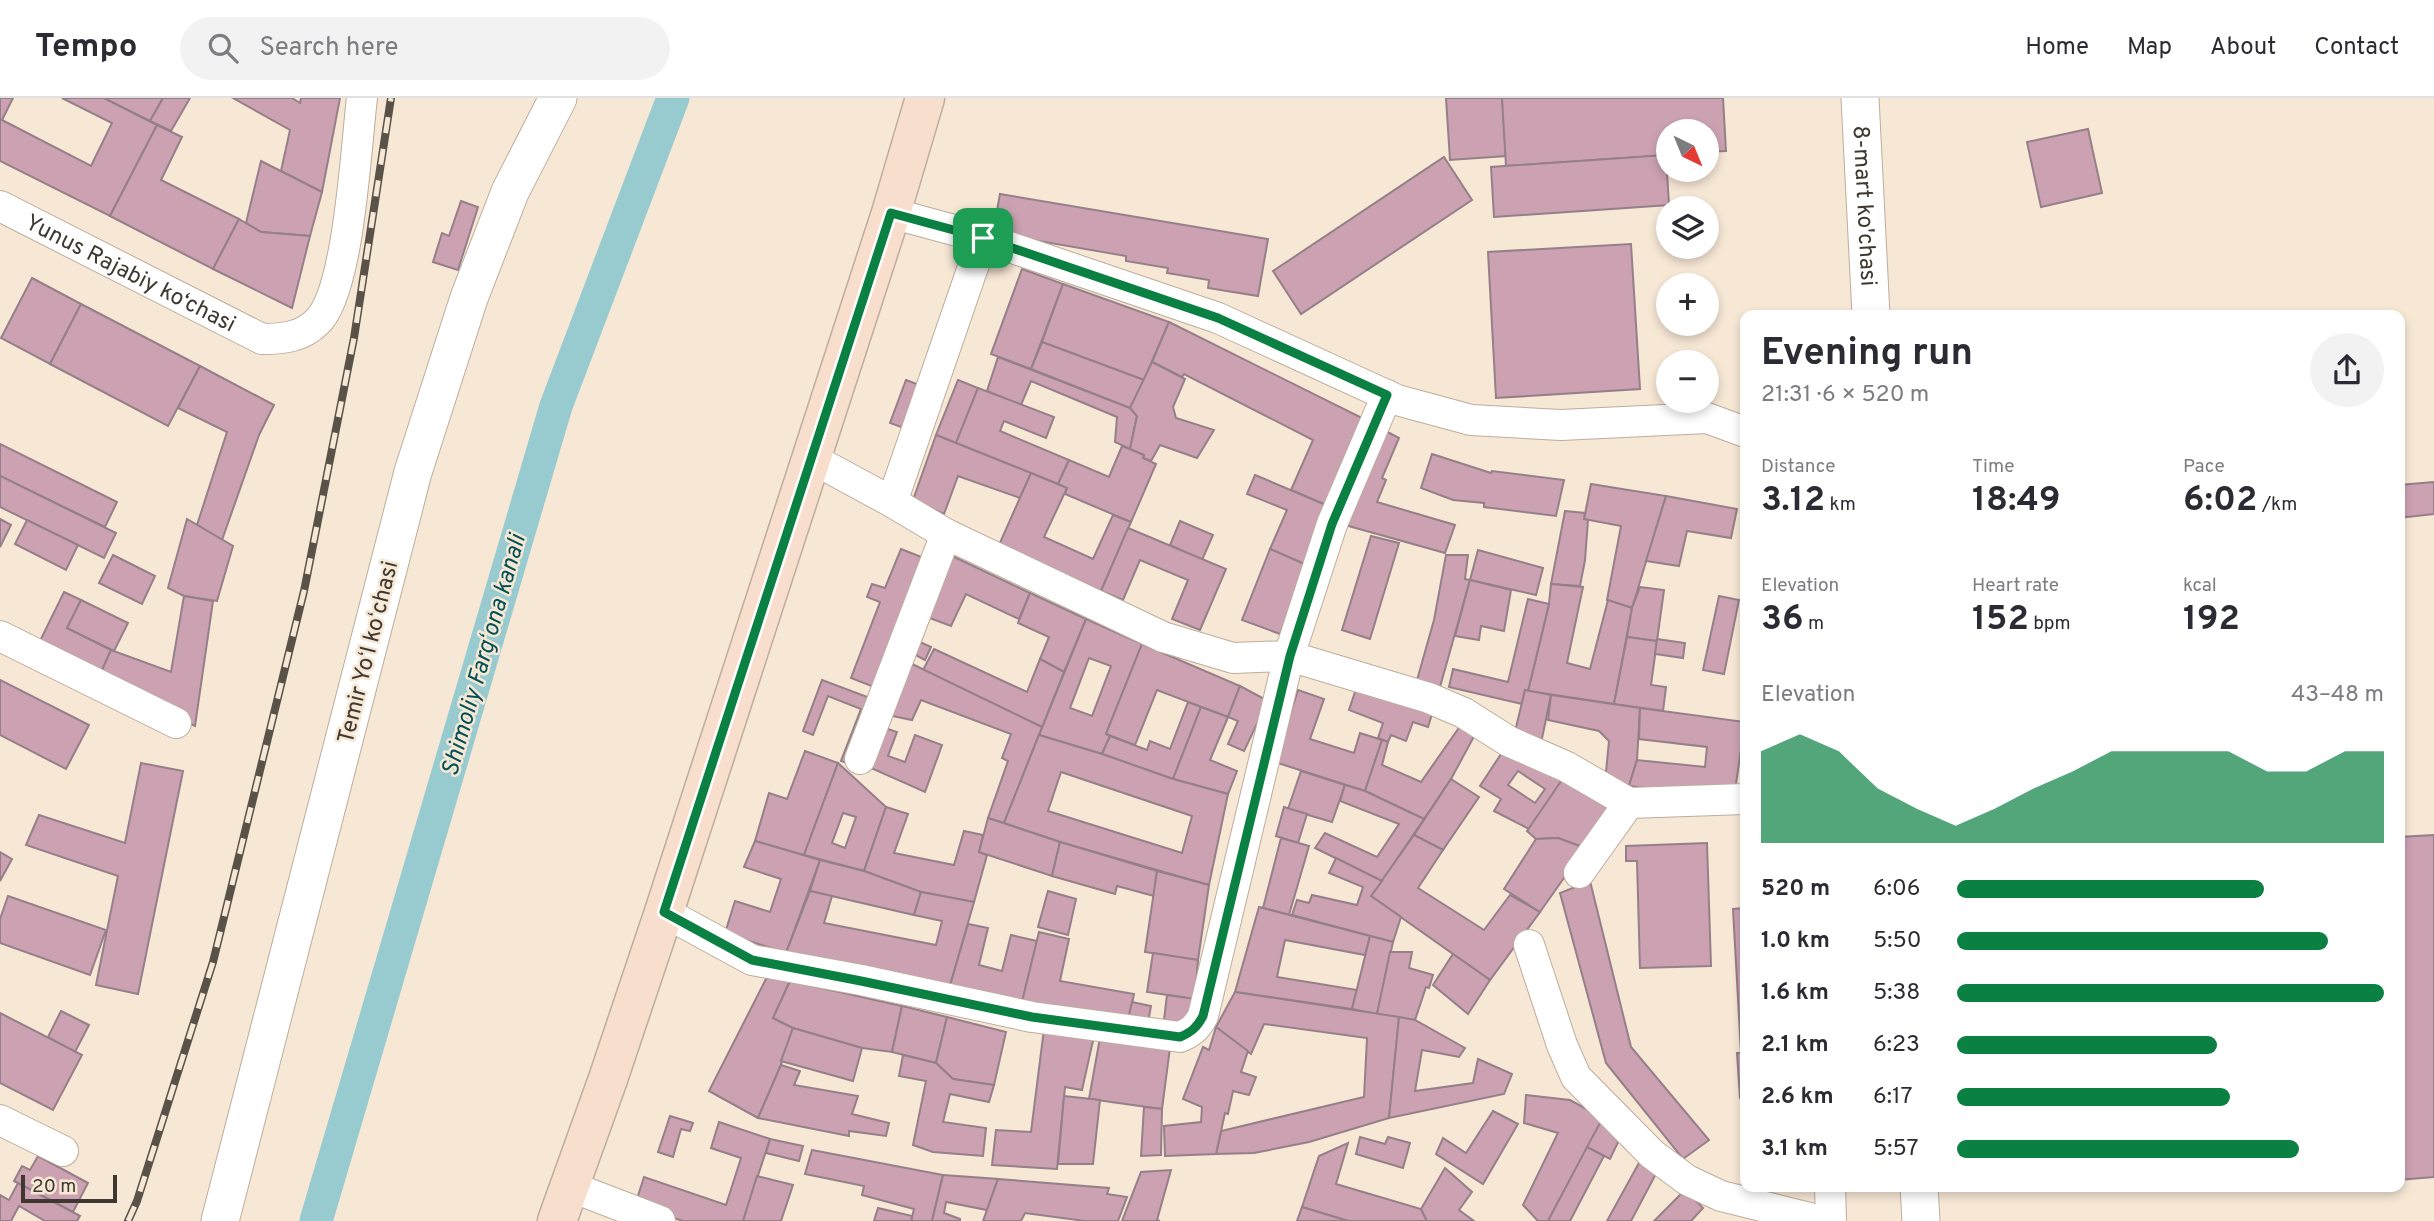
<!DOCTYPE html>
<html lang="en">
<head>
<meta charset="utf-8">
<style>
  body { margin:0; font-family:Overpass,sans-serif; background:#f2f2f3; color:#2b2b33; height:100vh; display:flex; flex-direction:column; font-size:26px; white-space:nowrap }
  * { box-sizing:border-box; margin:0 }
  p { font-size:23px; color:#7c7c81 }
  .icon { flex:none; width:38px; height:38px; fill:none; stroke:currentColor; stroke-width:2; stroke-linecap:round; stroke-linejoin:round }
  .map { position:relative; flex:1; overflow:hidden }
  .sheet { position:absolute; left:1740px; top:212px; width:665px; height:882px; display:flex; flex-direction:column; background:#fff; border-radius:14px; box-shadow:0 4px 10px #0003 }
  .sheet>* { flex:none }
  .needle { width:46px; rotate:137deg }
  .controls { position:absolute; left:1656px; top:21px; display:grid; gap:14px }
  .controls a { display:grid; place-items:center; width:63px; height:63px; border-radius:50%; background:#fff; box-shadow:0 4px 10px #0003; font-size:35px }
  .scale { position:absolute; left:21px; bottom:18px; width:96px; box-sizing:border-box; padding-left:7px; border:4px solid #3e3831; border-top:0; font-size:19px; line-height:24px; white-space:nowrap; color:#3e3831; -webkit-text-stroke:5px #f7e7d5; paint-order:stroke }
  .pin { position:absolute; display:grid; place-items:center; width:60px; height:60px; color:#fff; margin:-30px; border-radius:14px; box-shadow:0 4px 10px #0006 }
  .round { display:grid; place-items:center; flex:none; width:74px; height:74px; border-radius:37px; background:#f2f2f3 }
  .headline { display:flex; align-items:center; justify-content:space-between; height:119px; padding:0 21px }
  h1 { font-size:38px; font-weight:700; line-height:52px }
  .metrics { display:grid; grid-template-columns:repeat(3,1fr); gap:10px; height:119px; padding:7px 21px }
  .metrics div { display:grid; align-content:center }
  .metrics b { font-size:35px; font-weight:700 }
  .metrics small { font-size:19px; font-weight:400 }
  .metrics p { font-size:19px }
  .chart { height:196px; padding:14px 21px }
  .chart p { display:flex; justify-content:space-between }
  .chart svg { width:100%; height:126px; margin-top:7px; fill:#0b8043; opacity:.7 }
  ul { padding:0 21px; list-style:none; font-size:23px }
  li { display:grid; grid-template-columns:112px 84px 1fr; align-items:center; height:52px }
  li i { height:18px; border-radius:9px; background:#0b8043 }
  header { display:flex; align-items:center; gap:42px; box-sizing:border-box; height:98px; padding:0 35px; background:#fff; border-bottom:2px solid #e1e1e2 }
  header strong { font-size:33px }
  nav { display:flex; gap:38px; margin-inline-start:auto; font-size:24px }
  .search { width:490px; height:63px; background:#f2f2f3; display:flex; align-items:center; gap:18px; box-sizing:border-box; padding:0 24px; border-radius:38px; color:#7c7c81; font-size:26px }
  .map>svg:first-child { display:block }
</style>
</head>
<body>
<header>
<strong>Tempo</strong>
<div class="search"><svg class="icon" aria-label="search" viewBox="0 0 24 24"><circle cx="10" cy="10" r="6"/><path d="M15 15l6 6"/></svg>Search here</div>
<nav><a>Home</a><a>Map</a><a>About</a><a>Contact</a></nav>
</header>
<div class="map">
<svg width="2434" height="1123" viewBox="0 0 2434 1123">
  <rect width="100%" height="100%" fill="#f7e7d5"/>
  <g fill="none" stroke-linecap="round" stroke-linejoin="round">
    <path stroke="#98cbd0" stroke-width="33" d="M316,1123l240,-815 117,-308"/>
  </g>
  <g fill="#cca2b3" stroke="#957f88" stroke-width="2" fill-rule="evenodd">
    <path d="M0,0h13l-11,22 89,46 21,-43 -50,-25h42l53,27 -47,91 -110,-55z"/>
    <path d="M104,0h59l-13,23z"/>
    <path d="M163,0h27l-19,33 -21,-10z"/>
    <path d="M233,0h59l8,5 1,-5h39l-18,94 -41,-21 9,-41z"/>
    <path d="M1446,0h56l4,58 -56,4z"/>
    <path d="M1502,0h221l3,53 -20,1v-21h-38v24l-162,11z"/>
    <path d="M157,27l25,12 -21,43 78,39 -26,50 -103,-53z"/>
    <path d="M2088,31l14,64 -61,14 -14,-65z"/>
    <path d="M1666,57l3,50 -175,12 -3,-50z"/>
    <path d="M1444,59l28,43 -171,114 -28,-43z"/>
    <path d="M261,63l61,31 -12,44 -49,-4 -15,-9z"/>
    <path d="M1000,96l268,45 -10,57 -50,-8 1,-8 -42,-7 1,-5 -42,-7v-5l-133,-23z"/>
    <path d="M461,103l17,6 -20,63 -25,-8 9,-29 7,3z"/>
    <path d="M239,121l22,13 49,4 -18,72 -79,-39z"/>
    <path d="M1631,146l9,145 -144,9 -8,-146z"/>
    <path d="M1022,171l41,15 -32,85 -40,-15z"/>
    <path d="M32,180l49,26 -31,60 -49,-26z"/>
    <path d="M1063,186l106,38 -25,58 -102,-38z"/>
    <path d="M81,206l119,62 -32,60 -118,-62z"/>
    <path d="M1169,224l203,101 -39,85 -42,-18 22,-50 -129,-66 -2,3 -30,-15z"/>
    <path d="M1042,244l102,38 -14,28 -99,-39z"/>
    <path d="M998,259l132,51 7,8 -7,33 -15,-7 2,-25 -86,-36 -10,24 -34,-14z"/>
    <path d="M1152,264l33,17 -12,28 3,11 38,12 -17,28 -37,-13 -9,16 -8,-3 1,-3 -14,-6 7,-33 -7,-8z"/>
    <path d="M200,268l74,39 -15,30 -37,105 -25,-15 30,-93 -49,-24z"/>
    <path d="M906,282l24,9 -15,43 -25,-9z"/>
    <path d="M958,282l20,8 -22,55 -20,-8z"/>
    <path d="M978,290l76,29 -8,21 -42,-17 -4,10 69,29 -11,24 -102,-41z"/>
    <path d="M1378,329l21,11 -17,40 4,2 -9,22 78,23 -10,28 -107,-30z"/>
    <path d="M936,337l95,38 -11,25 -62,-22 -14,38 -31,-14z"/>
    <path d="M0,346l117,58 -12,25 -105,-51z"/>
    <path d="M1122,348l22,9 -1,3 13,6 -25,58 -66,-28 2,-6 -9,-4 11,-24 40,17z"/>
    <path d="M1432,356l59,19 1,-2 72,9 -8,36 -72,-9v-4l-31,-3 -32,-12z"/>
    <path d="M1031,375l36,15 -23,49 49,22 20,-44 18,7 -30,69 -102,-46z"/>
    <path d="M1255,377l78,33 -24,58 -39,-17 17,-39 -40,-16z"/>
    <path d="M0,378l116,57 -12,25 -104,-51z"/>
    <path d="M2434,384v32l-35,4v-33z"/>
    <path d="M1591,386l75,12 -34,112 -25,-8 14,-74 -37,-7z"/>
    <path d="M1666,398l71,13 -6,29 -44,-7 -8,35 -33,-5z"/>
    <path d="M1565,413l20,2 -1,6 4,1 -3,40 -5,26 -29,-2z"/>
    <path d="M0,421l11,6 -11,22z"/>
    <path d="M187,421l46,27 -16,55 -33,-5 -16,-8z"/>
    <path d="M27,422l51,25 -12,25 -51,-26z"/>
    <path d="M1180,423l33,14 -11,25 -32,-15z"/>
    <path d="M1128,430l98,41 -26,61 -28,-11 16,-39 -48,-20 -17,40 -22,-9z"/>
    <path d="M1371,438l28,7 -29,96 -28,-9z"/>
    <path d="M901,451l28,11 -50,129 -28,-11 29,-76 -13,-5 5,-13 13,4z"/>
    <path d="M1270,451l39,17 -29,68 -38,-14z"/>
    <path d="M1478,452l65,18 -7,27 -66,-15z"/>
    <path d="M948,456l82,39 -11,26 -53,-25 -15,32 -27,-10z"/>
    <path d="M113,457l42,21 -13,28 -43,-21z"/>
    <path d="M1446,457h22l-3,24 5,1 -30,107 -23,-7 17,-60z"/>
    <path d="M1470,482l41,10 -7,41 -23,-5 -2,14 -24,-4z"/>
    <path d="M1551,486l32,3 -16,76 23,6 18,-69 24,8 -18,96 -86,-13 21,-87z"/>
    <path d="M1640,489l24,3 -7,51 -30,-4 5,-29z"/>
    <path d="M64,494l17,8 -14,28 44,22 -11,25 -62,-30z"/>
    <path d="M1030,495l56,26 -22,53 -24,-13 9,-22 -31,-14z"/>
    <path d="M184,498l29,5 -18,125 -97,-47 13,-29 60,22z"/>
    <path d="M1719,498l20,4 -15,74 -21,-4z"/>
    <path d="M1528,501l21,5 -21,87 -3,-1 -3,14 -73,-17 4,-18 55,13z"/>
    <path d="M81,502l47,23 -14,28 -47,-23z"/>
    <path d="M1086,521l56,25 -36,90 4,2 -8,18 -63,-19zM1089,560l22,8 -19,50 -22,-8z"/>
    <path d="M1627,539l30,4 -6,44 15,2 -3,24 -49,-7z"/>
    <path d="M1657,541l28,4 -2,15 -28,-4z"/>
    <path d="M920,544l11,5 -6,13 -11,-6z"/>
    <path d="M1142,546l98,42 -12,31 -71,-27 -22,55 -29,-11z"/>
    <path d="M934,551l93,43 13,-33 24,13 -22,55 -119,-57z"/>
    <path d="M908,564l134,65 -38,96 -16,-5 20,-57 -6,-3 9,-24 -90,-34 -9,20 -24,-5z"/>
    <path d="M0,582l89,45 -23,44 -66,-34z"/>
    <path d="M822,582l56,21 -25,64 -12,-4 20,-52 -33,-13 -15,39 -10,-4z"/>
    <path d="M1240,588l28,15 -24,50 -16,-7 10,-23 -10,-4z"/>
    <path d="M1357,588l75,28 -4,13 -15,-5 -7,19 -15,-6 -3,7 -10,-4 5,-15 -34,-13z"/>
    <path d="M1298,592l26,9 -14,40 44,14 6,-20 22,7 -17,51 -90,-29z"/>
    <path d="M1525,592l26,5 -11,53 -27,-8z"/>
    <path d="M1551,597l89,13 -3,52 -8,26 -24,-4 4,-41 -10,-10 -51,-11z"/>
    <path d="M1188,604l13,5 -28,72 -71,-25 8,-18 37,14 3,-9 20,8z"/>
    <path d="M1201,609l27,10 -18,43 27,11 -9,23 -55,-15z"/>
    <path d="M1640,610l105,14 -11,76 -105,-12 8,-26 68,7 2,-20 -68,-8z"/>
    <path d="M1463,624l15,7 -27,50 -27,40 -59,-28 17,-51 6,2 -6,23 39,17z"/>
    <path d="M885,630l12,4 -9,24 17,6 10,-27 27,10 -17,47 -54,-24z"/>
    <path d="M1039,637l63,19 71,25 55,15 -19,91 -149,-43 -56,-19zM1061,674l131,44 -10,37 -134,-42z"/>
    <path d="M805,653l33,12 -34,92 -49,-14 14,-48 18,6z"/>
    <path d="M1503,653l63,23 -37,55 -35,-18 7,-12 -21,-13zM1518,673l27,18 -10,14 -27,-18z"/>
    <path d="M141,665l42,8 -45,223 -42,-9 22,-109 -92,-31 13,-30 86,28z"/>
    <path d="M838,665l48,44 -22,64 -60,-16zM843,715l13,4 -11,31 -13,-5z"/>
    <path d="M1301,673l44,14 -13,37 -44,-13z"/>
    <path d="M1566,676l50,32 -31,42 -27,-10 -22,1 -9,-8z"/>
    <path d="M1451,681l28,18 -36,53 -29,-15z"/>
    <path d="M1345,687l20,6 59,28 -42,62 -67,-33 10,-15 52,24 22,-33 -59,-23z"/>
    <path d="M886,709l22,7 -14,39 60,12 10,-34 19,4 -4,17 8,3 -13,47 -53,-10 -57,-21z"/>
    <path d="M1284,709l23,7 -9,29 -22,-7z"/>
    <path d="M988,720l72,24 -8,34 -73,-24z"/>
    <path d="M1414,737l29,15 -25,38 66,42 26,-35 30,17 -50,68 -119,-84z"/>
    <path d="M2434,737v342l-35,3v-343z"/>
    <path d="M1281,740l28,8 -20,69 -26,-7z"/>
    <path d="M1558,740l27,10 -45,64 -36,-23 32,-50z"/>
    <path d="M755,743l65,19 -34,93 -61,-20 10,-32 35,11 11,-33 -37,-12z"/>
    <path d="M1060,744l97,29 -3,25 -37,-10 -2,8 -63,-18z"/>
    <path d="M1707,745l4,123 -71,2 -3,-107h-11v-15z"/>
    <path d="M0,754l12,7 -12,22z"/>
    <path d="M1336,760l46,23 -11,15 30,21 -8,25 -101,-27 5,-15 12,3 3,-8 45,10 6,-18 -34,-14z"/>
    <path d="M820,762l44,11 57,21 -7,23 -104,-24z"/>
    <path d="M1157,773l52,14 -11,75 -53,-8z"/>
    <path d="M1590,783l41,166 78,93 -26,19 -77,-96 -46,-170z"/>
    <path d="M810,793l22,5 -8,27 112,22 6,-24 -28,-6 7,-23 53,10 -25,87 -163,-36z"/>
    <path d="M1048,793l28,8 -8,36 -30,-8z"/>
    <path d="M8,798l98,34 -16,45 -90,-32v-24z"/>
    <path d="M1259,809l111,29 -5,19 -80,-15 -8,37 80,13 -5,19 -117,-17z"/>
    <path d="M1745,810v190h-5l-3,-45h4l-8,-144z"/>
    <path d="M968,826l20,4 -9,37 23,6 9,-36 26,6 -17,70 -71,-22z"/>
    <path d="M1039,834l30,7 -9,42 74,13 -6,29 -107,-17z"/>
    <path d="M1370,838l23,6 -16,72 -25,-5z"/>
    <path d="M1390,854h22l-3,16 24,7 -4,13 -3,-1 -11,33 -38,-6z"/>
    <path d="M1153,855l45,7 -3,39 -48,-7z"/>
    <path d="M1453,856l37,26 -22,34 -35,-29z"/>
    <path d="M769,875l21,8 -17,37 20,10 -12,37 -23,53 -49,-27z"/>
    <path d="M790,883l112,25 -10,46 -30,-4 -69,-20 -20,-10z"/>
    <path d="M1235,894l164,25 -10,101 -80,24 -55,11 -38,1 5,-23 143,-34 3,-59 -103,-14 -13,30 -35,-27z"/>
    <path d="M1167,897l28,4 -4,25 -27,-4z"/>
    <path d="M1132,904l19,4 -3,17 -20,-4z"/>
    <path d="M902,908l45,11 -11,46 -44,-11z"/>
    <path d="M61,913l28,14 -14,27 -27,-15z"/>
    <path d="M0,915l82,42 -29,55 -53,-27z"/>
    <path d="M947,919l59,15 -12,53 -41,-6 -17,-16z"/>
    <path d="M1399,919l16,3 50,28 -6,9 -37,-7 -7,41 58,-8 5,-24 34,15 -8,20 -115,24z"/>
    <path d="M1216,929l32,24 -7,21 15,5 -7,18 -16,-4 -5,23 -3,-1 -9,41 -51,2 -1,-30 37,-4 1,-15 -19,-8 20,-52 6,3z"/>
    <path d="M793,930l69,20 -9,33 -72,-20z"/>
    <path d="M1044,931l50,7 -12,54 -17,-3 -8,82 -65,-4 4,-35 35,2z"/>
    <path d="M1101,934l70,8 -9,69 -73,-10z"/>
    <path d="M903,957l33,8 17,16 41,6 -5,17 -39,-8 -7,28 43,6 -3,28 -50,-4 -20,-7 13,-64 -27,-5z"/>
    <path d="M781,967l19,6 -6,14 64,11 -6,18 37,9 -3,13 -37,-5v5l-91,-18z"/>
    <path d="M1526,997l44,5 33,18 -55,103h-10l-15,-16 35,-72 -34,-10z"/>
    <path d="M1064,998l36,4 -7,64h-35z"/>
    <path d="M1144,1009l18,2 -1,46 -20,1z"/>
    <path d="M1493,1013l25,13 -35,60 -47,-30 7,-16 23,15z"/>
    <path d="M670,1018l23,7 -3,8 -9,-2 -8,28 -15,-5z"/>
    <path d="M719,1024l51,17 -27,82h-60l-48,-16 9,-28 82,28 15,-47 -30,-10z"/>
    <path d="M1600,1025l22,11 -12,25 -23,-12z"/>
    <path d="M1360,1039l25,7 3,-7 22,6 -7,25 -47,-14z"/>
    <path d="M770,1041l33,7 -4,15 -33,-8z"/>
    <path d="M1348,1045l-12,41 85,25 6,12h-79l-46,-14 17,-51z"/>
    <path d="M1587,1049l17,9 -34,65h-22z"/>
    <path d="M812,1052l131,25 -11,46h-21l3,-12 -52,-14 2,-9 -59,-12z"/>
    <path d="M38,1058l50,27 -15,29 -59,-31 8,-15 8,4z"/>
    <path d="M1640,1063l18,9 -27,51h-24z"/>
    <path d="M1445,1070l27,24 -13,18 15,11h-47l-6,-12z"/>
    <path d="M1171,1072l-14,50 3,1h-38l19,-49z"/>
    <path d="M943,1077l55,4 -11,31 -41,-8 -2,11 16,6v2h-28z"/>
    <path d="M757,1078l36,9 -12,36h-38z"/>
    <path d="M998,1081l111,9 -2,6 20,3 -9,24h-33l-60,-8 -4,8h-38z"/>
    <path d="M18,1085l62,33 -3,5h-32l-26,-15 -8,15h-11v-26l9,5z"/>
    <path d="M1685,1092l18,18 -12,13h-37z"/>
    <path d="M1302,1109l46,14h-51z"/>
    <path d="M878,1110l34,8 -1,5h-37z"/>
  </g>
  <g fill="none" stroke-linecap="round" stroke-linejoin="round">
    <defs>
      <g id="minor">
        <path id="s1" d="M0,108l262,133c21,0 40,-2 55,-17 32,-29 39,-176 45,-224"/>
        <path d="M891,115l92,25 235,80 179,82 74,20 90,5 146,-7 38,14"/>
        <path d="M811,360l81,44 54,32 217,103 70,21 56,-2 140,42 35,15 44,28 59,26 62,36 116,-4"/>
        <path d="M892,404l91,-264"/>
        <path d="M0,538l176,87"/>
        <path d="M860,661l86,-225"/>
        <path d="M1579,775l50,-70"/>
        <path d="M664,814l88,48 109,20 171,37 148,20c12,-5 17,-10 23,-21l86,-360 43,-132 55,-129"/>
        <path d="M1529,847l33,100 14,32 76,77 35,26 34,16 101,25"/>
        <path d="M0,1022l63,31"/>
        <path d="M569,1088l91,35"/>
        <path d="M1830,1088l1,35"/>
      </g>
      <g id="tertiary">
        <path id="s2" d="M1860,0l11,217"/>
        <path d="M1919,1088l2,35"/>
        <path d="M220,1123l193,-749 56,-174 41,-106 48,-94"/>
      </g>
      <path id="secondary" d="M557,1123l51,-142 56,-167 227,-699 34,-115"/>
    </defs>
    <use href="#minor" stroke="#bdad9d" stroke-width="32"/>
    <use href="#tertiary" stroke="#bdad9d" stroke-width="39"/>
    <use href="#secondary" stroke="#bdad9d" stroke-width="41"/>
    <use href="#minor" stroke="#fff" stroke-width="30"/>
    <use href="#tertiary" stroke="#fff" stroke-width="37"/>
    <use href="#secondary" stroke="#f8decc" stroke-width="38"/>
    <defs>
      <path id="rail" d="M128,1123l9,-20 76,-239 91,-371 50,-253 37,-240"/>
    </defs>
    <use href="#rail" stroke="#595249" stroke-width="8"/>
    <use href="#rail" stroke="#f7e7d5" stroke-width="5" stroke-dasharray="16" stroke-linecap="butt"/>
  </g>
  <g fill="none" stroke-linecap="round" stroke-linejoin="round">
    <defs>
      <path id="route" d="M891,115l92,25 235,80 169,77 -55,129 -42,132 -87,360c-6,11 -11,16 -23,21l-148,-20 -171,-36 -109,-21 -88,-48z"/>
    </defs>
    <use href="#route" stroke="#fff" stroke-width="14"/>
    <use href="#route" stroke="#0b8043" stroke-width="9"/>
  </g>
  <g text-anchor="middle" stroke-width="5" stroke-linejoin="round" paint-order="stroke">
    <g font-size="23" fill="#3e3831" stroke="#f7e7d5">
      <text dy="8" stroke="none"><textPath href="#s2" startOffset="108">8-mart ko'chasi</textPath></text>
      <text dy="8" stroke="none"><textPath href="#s1" startOffset="147">Yunus Rajabiy ko‘chasi</textPath></text>
      <text transform="translate(367 554) rotate(-76)" y="8">Temir Yoʻl koʻchasi</text>
    </g>
    <g font-size="24" font-style="italic" fill="#025157" stroke="#f7e7d5">
      <text transform="translate(483 557) rotate(-74)" y="8">Shimoliy Fargʻona kanali</text>
    </g>
  </g>
</svg>
<div class="controls">
<a><svg class="needle" viewBox="-14 -14 28 28"><path d="M0-13l5 13h-10z" fill="#e53935"/><path d="M0 13l5-13h-10z" fill="#7c7c81"/></svg></a>
<a><svg class="icon" aria-label="layers" viewBox="0 0 24 24"><path d="M12 4l9 5-9 5-9-5zM3 14l9 5 9-5"/></svg></a>
<a>+</a>
<a>−</a>
</div>
<div class="scale">20 m</div>
<div class="pin" style="left:983px;top:140px;background:#1e9e55"><svg class="icon" aria-label="arrive" viewBox="0 0 24 24"><path d="M6 21V4h12l-3 4 3 4H6"/></svg></div>
<section class="sheet">
<div class="headline"><div><h1>Evening run</h1><p>21:31 · 6 × 520 m</p></div><a class="round"><svg class="icon" aria-label="share" viewBox="0 0 24 24"><path d="M12 15V3M7 8l5-5 5 5M5 13v7h14v-7"/></svg></a></div>
<div class="metrics">
<div><p>Distance</p><b>3.12<small> km</small></b></div>
<div><p>Time</p><b>18:49</b></div>
<div><p>Pace</p><b>6:02<small> /km</small></b></div>
</div>
<div class="metrics">
<div><p>Elevation</p><b>36<small> m</small></b></div>
<div><p>Heart rate</p><b>152<small> bpm</small></b></div>
<div><p>kcal</p><b>192</b></div>
</div>
<div class="chart"><p><span>Elevation</span>43–48 m</p>
<svg viewBox="0 0 160 44" preserveAspectRatio="none"><path d="M0 44V12L10 6L20 12L30 25L40 32L50 38L60 32L70 25L80 19L90 12L100 12L110 12L120 12L130 19L140 19L150 12L160 12V44z"/></svg>
</div>
<ul>
<li><b>520 m</b>6:06<i style="width:72%"></i></li>
<li><b>1.0 km</b>5:50<i style="width:87%"></i></li>
<li><b>1.6 km</b>5:38<i style="width:100%"></i></li>
<li><b>2.1 km</b>6:23<i style="width:61%"></i></li>
<li><b>2.6 km</b>6:17<i style="width:64%"></i></li>
<li><b>3.1 km</b>5:57<i style="width:80%"></i></li>
</ul>
</section>
</div>
</body>
</html>
